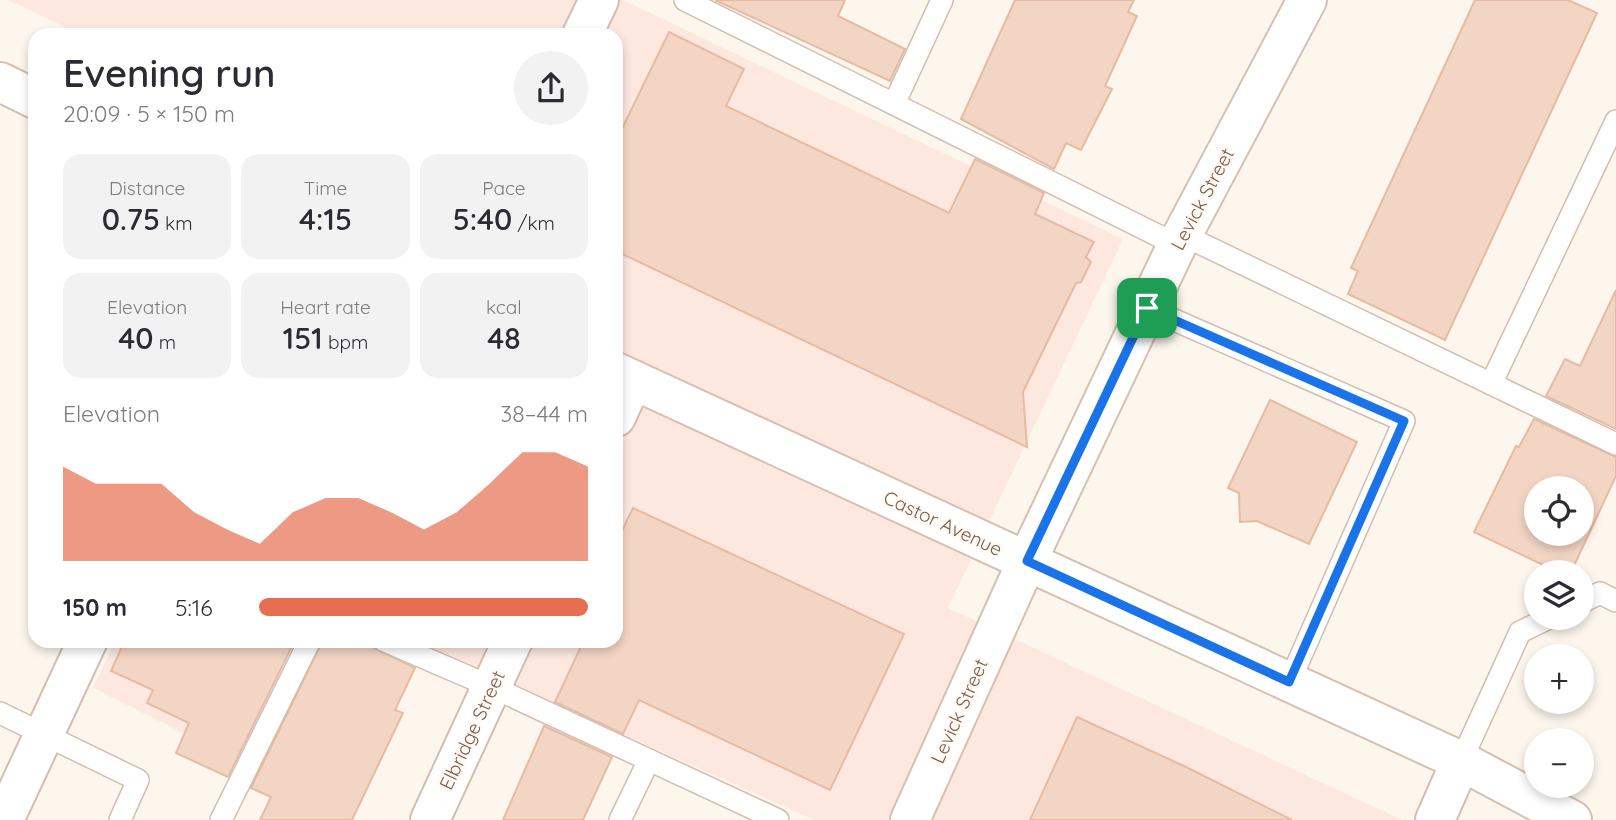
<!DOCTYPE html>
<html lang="en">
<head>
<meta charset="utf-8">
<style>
  body { margin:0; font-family:Quicksand,sans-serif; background:#f2f2f3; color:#2b2b33; height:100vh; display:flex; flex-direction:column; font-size:26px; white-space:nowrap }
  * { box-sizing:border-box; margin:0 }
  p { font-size:23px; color:#7c7c81 }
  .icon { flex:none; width:38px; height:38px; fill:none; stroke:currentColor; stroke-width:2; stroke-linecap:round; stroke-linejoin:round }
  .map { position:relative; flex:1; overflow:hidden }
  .details { position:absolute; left:28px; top:28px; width:595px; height:620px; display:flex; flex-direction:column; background:#fff; border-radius:21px; box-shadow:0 4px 10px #0003 }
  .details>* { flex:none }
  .buttons { position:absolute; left:1524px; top:476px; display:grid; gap:14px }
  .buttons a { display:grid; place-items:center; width:70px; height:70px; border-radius:50%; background:#fff; box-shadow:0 4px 10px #0003; font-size:35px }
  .pin { position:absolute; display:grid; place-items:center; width:60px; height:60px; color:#fff; margin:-30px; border-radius:14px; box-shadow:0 4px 10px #0006 }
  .round { display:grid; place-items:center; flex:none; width:74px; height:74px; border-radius:37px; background:#f2f2f3 }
  .overview { display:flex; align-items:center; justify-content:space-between; height:119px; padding:0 35px }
  h1 { font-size:38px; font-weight:600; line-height:52px }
  .figures { display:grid; grid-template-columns:repeat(3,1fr); gap:10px; height:119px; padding:7px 35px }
  .figures div { display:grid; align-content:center; border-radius:18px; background:#f2f2f3; text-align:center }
  .figures b { font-size:30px; font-weight:600 }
  .figures small { font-size:19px; font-weight:400 }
  .figures p { font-size:19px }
  .chart { height:196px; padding:14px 35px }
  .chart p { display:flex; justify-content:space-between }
  .chart svg { width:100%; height:126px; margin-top:7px; fill:#e76f51; opacity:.7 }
  ul { padding:0 35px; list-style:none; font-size:23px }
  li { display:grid; grid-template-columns:112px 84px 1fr; align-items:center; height:52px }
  li i { height:18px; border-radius:9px; background:#e76f51 }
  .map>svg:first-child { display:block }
</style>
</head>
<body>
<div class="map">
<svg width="1616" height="820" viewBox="0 0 1616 820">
  <rect width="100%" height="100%" fill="#fdf6ec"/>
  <g fill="#fde8e0">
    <path d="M8,0h615l500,239 -175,369 454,212h-588l-398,-179 200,-1v-605h-534z"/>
    <path d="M115,641h171l-57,115 -136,-68z"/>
  </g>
  <g fill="#f3d5c3" stroke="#e6bba3" stroke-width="2" fill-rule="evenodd">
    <path d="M715,0h130l-7,16 67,33 -15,32z"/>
    <path d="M1015,0h119l-6,12 9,4 -32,70 7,3 -31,61 -15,-7 -12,26 -93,-50z"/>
    <path d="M1475,0h93l29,13 -152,327 -97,-46 10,-23 -7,-3z"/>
    <path d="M669,32l75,37 -18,37 223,107 26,-54 69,34 -9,21 59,28 -8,15 5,5 -10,20 -5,1 -53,109 4,55 -411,-196v-110z"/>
    <path d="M1616,290v139l-70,-33 19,-37 15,7z"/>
    <path d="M1270,400l87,42 -48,102 -52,-23 -17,1 -1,-29 -11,-5z"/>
    <path d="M1534,419l82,38v19l-45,96h-13l-84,-40 42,-86 3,1zM1536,488h46v46h-46z"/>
    <path d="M633,508l271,126 -74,156 -191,-90 -16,34 -68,-32 29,-62h32v-97z"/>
    <path d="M125,640h170l-67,137 -52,-24 13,-30 -42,-20 6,-13 -42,-19z"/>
    <path d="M323,640h35l57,28 -20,42 8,3 -51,107h-92l11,-23 -20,-9z"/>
    <path d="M1077,717l107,49 108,54h-262z"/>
    <path d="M544,726l68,31 -29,63h-80z"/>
  </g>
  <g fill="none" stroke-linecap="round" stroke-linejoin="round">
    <defs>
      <g id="lane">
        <path d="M685,0l492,245"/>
        <path d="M894,104l48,-104"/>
        <path d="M1183,235l433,209"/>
        <path d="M1147,308l257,113 -115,262"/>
        <path d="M1491,384l125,-263"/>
        <path d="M1582,602l18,-9 16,8"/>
        <path d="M383,640l109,47 286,133"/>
        <path d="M0,713l138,67 -18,40"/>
        <path d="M1461,761l59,-129 29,-14"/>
        <path d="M221,820l89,-180"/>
        <path d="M620,820l29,-60"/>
      </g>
      <g id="street">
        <path d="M582,35l17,-35"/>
        <path d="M616,417l17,-37"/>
        <path d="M4,820l84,-180"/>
        <path d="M430,820l83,-180"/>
        <path d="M1435,820l26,-59"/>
      </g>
      <g id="secondary">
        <path d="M0,82l35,17"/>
        <path d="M616,372l845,389 111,59"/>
        <path d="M910,820l117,-259 150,-316 130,-245"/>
      </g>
    </defs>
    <use href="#lane" stroke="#d1beb0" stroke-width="24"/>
    <use href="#street" stroke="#d1beb0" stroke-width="42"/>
    <use href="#secondary" stroke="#d6c0b0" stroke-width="42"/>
    <use href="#lane" stroke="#fff" stroke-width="21"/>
    <use href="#street" stroke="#fff" stroke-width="38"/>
    <use href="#secondary" stroke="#fff" stroke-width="38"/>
  </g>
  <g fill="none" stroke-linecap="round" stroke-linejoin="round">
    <defs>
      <path id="route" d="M1147,308l257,113 -115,261 -262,-121z"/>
    </defs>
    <use href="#route" stroke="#fff" stroke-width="14"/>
    <use href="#route" stroke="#1a73e8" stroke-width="9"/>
  </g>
  <g text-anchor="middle" stroke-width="5" stroke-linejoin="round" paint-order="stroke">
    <g font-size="19" fill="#7a5c4d" stroke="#fffaf3">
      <text transform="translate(1202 199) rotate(-62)" y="7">Levick Street</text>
      <text transform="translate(943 523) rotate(25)" y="7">Castor Avenue</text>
      <text transform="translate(959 711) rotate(-66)" y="7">Levick Street</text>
      <text transform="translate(472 730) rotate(-65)" y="7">Elbridge Street</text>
    </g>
  </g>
</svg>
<div class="buttons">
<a><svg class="icon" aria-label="locate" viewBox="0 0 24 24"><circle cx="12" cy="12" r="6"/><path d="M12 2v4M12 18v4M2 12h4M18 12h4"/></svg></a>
<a><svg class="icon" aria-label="layers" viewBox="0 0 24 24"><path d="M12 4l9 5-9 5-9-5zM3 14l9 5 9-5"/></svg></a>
<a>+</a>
<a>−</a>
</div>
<div class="pin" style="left:1147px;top:308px;background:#1e9e55"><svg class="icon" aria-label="arrive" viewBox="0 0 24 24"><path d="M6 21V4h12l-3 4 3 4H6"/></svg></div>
<section class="details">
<div class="overview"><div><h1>Evening run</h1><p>20:09 · 5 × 150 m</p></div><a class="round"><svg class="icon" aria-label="share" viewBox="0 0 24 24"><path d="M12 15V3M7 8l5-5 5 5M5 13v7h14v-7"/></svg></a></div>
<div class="figures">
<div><p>Distance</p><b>0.75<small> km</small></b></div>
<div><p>Time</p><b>4:15</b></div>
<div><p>Pace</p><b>5:40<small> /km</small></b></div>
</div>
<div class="figures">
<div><p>Elevation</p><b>40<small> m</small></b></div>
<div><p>Heart rate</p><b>151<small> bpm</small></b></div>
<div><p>kcal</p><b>48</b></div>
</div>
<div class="chart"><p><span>Elevation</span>38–44 m</p>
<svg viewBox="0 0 160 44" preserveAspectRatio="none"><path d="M0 44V11L10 17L20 17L30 17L40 27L50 33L60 38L70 27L80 22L90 22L100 27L110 33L120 27L130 17L140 6L150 6L160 11V44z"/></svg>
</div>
<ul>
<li><b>150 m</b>5:16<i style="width:100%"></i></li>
</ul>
</section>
</div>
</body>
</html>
